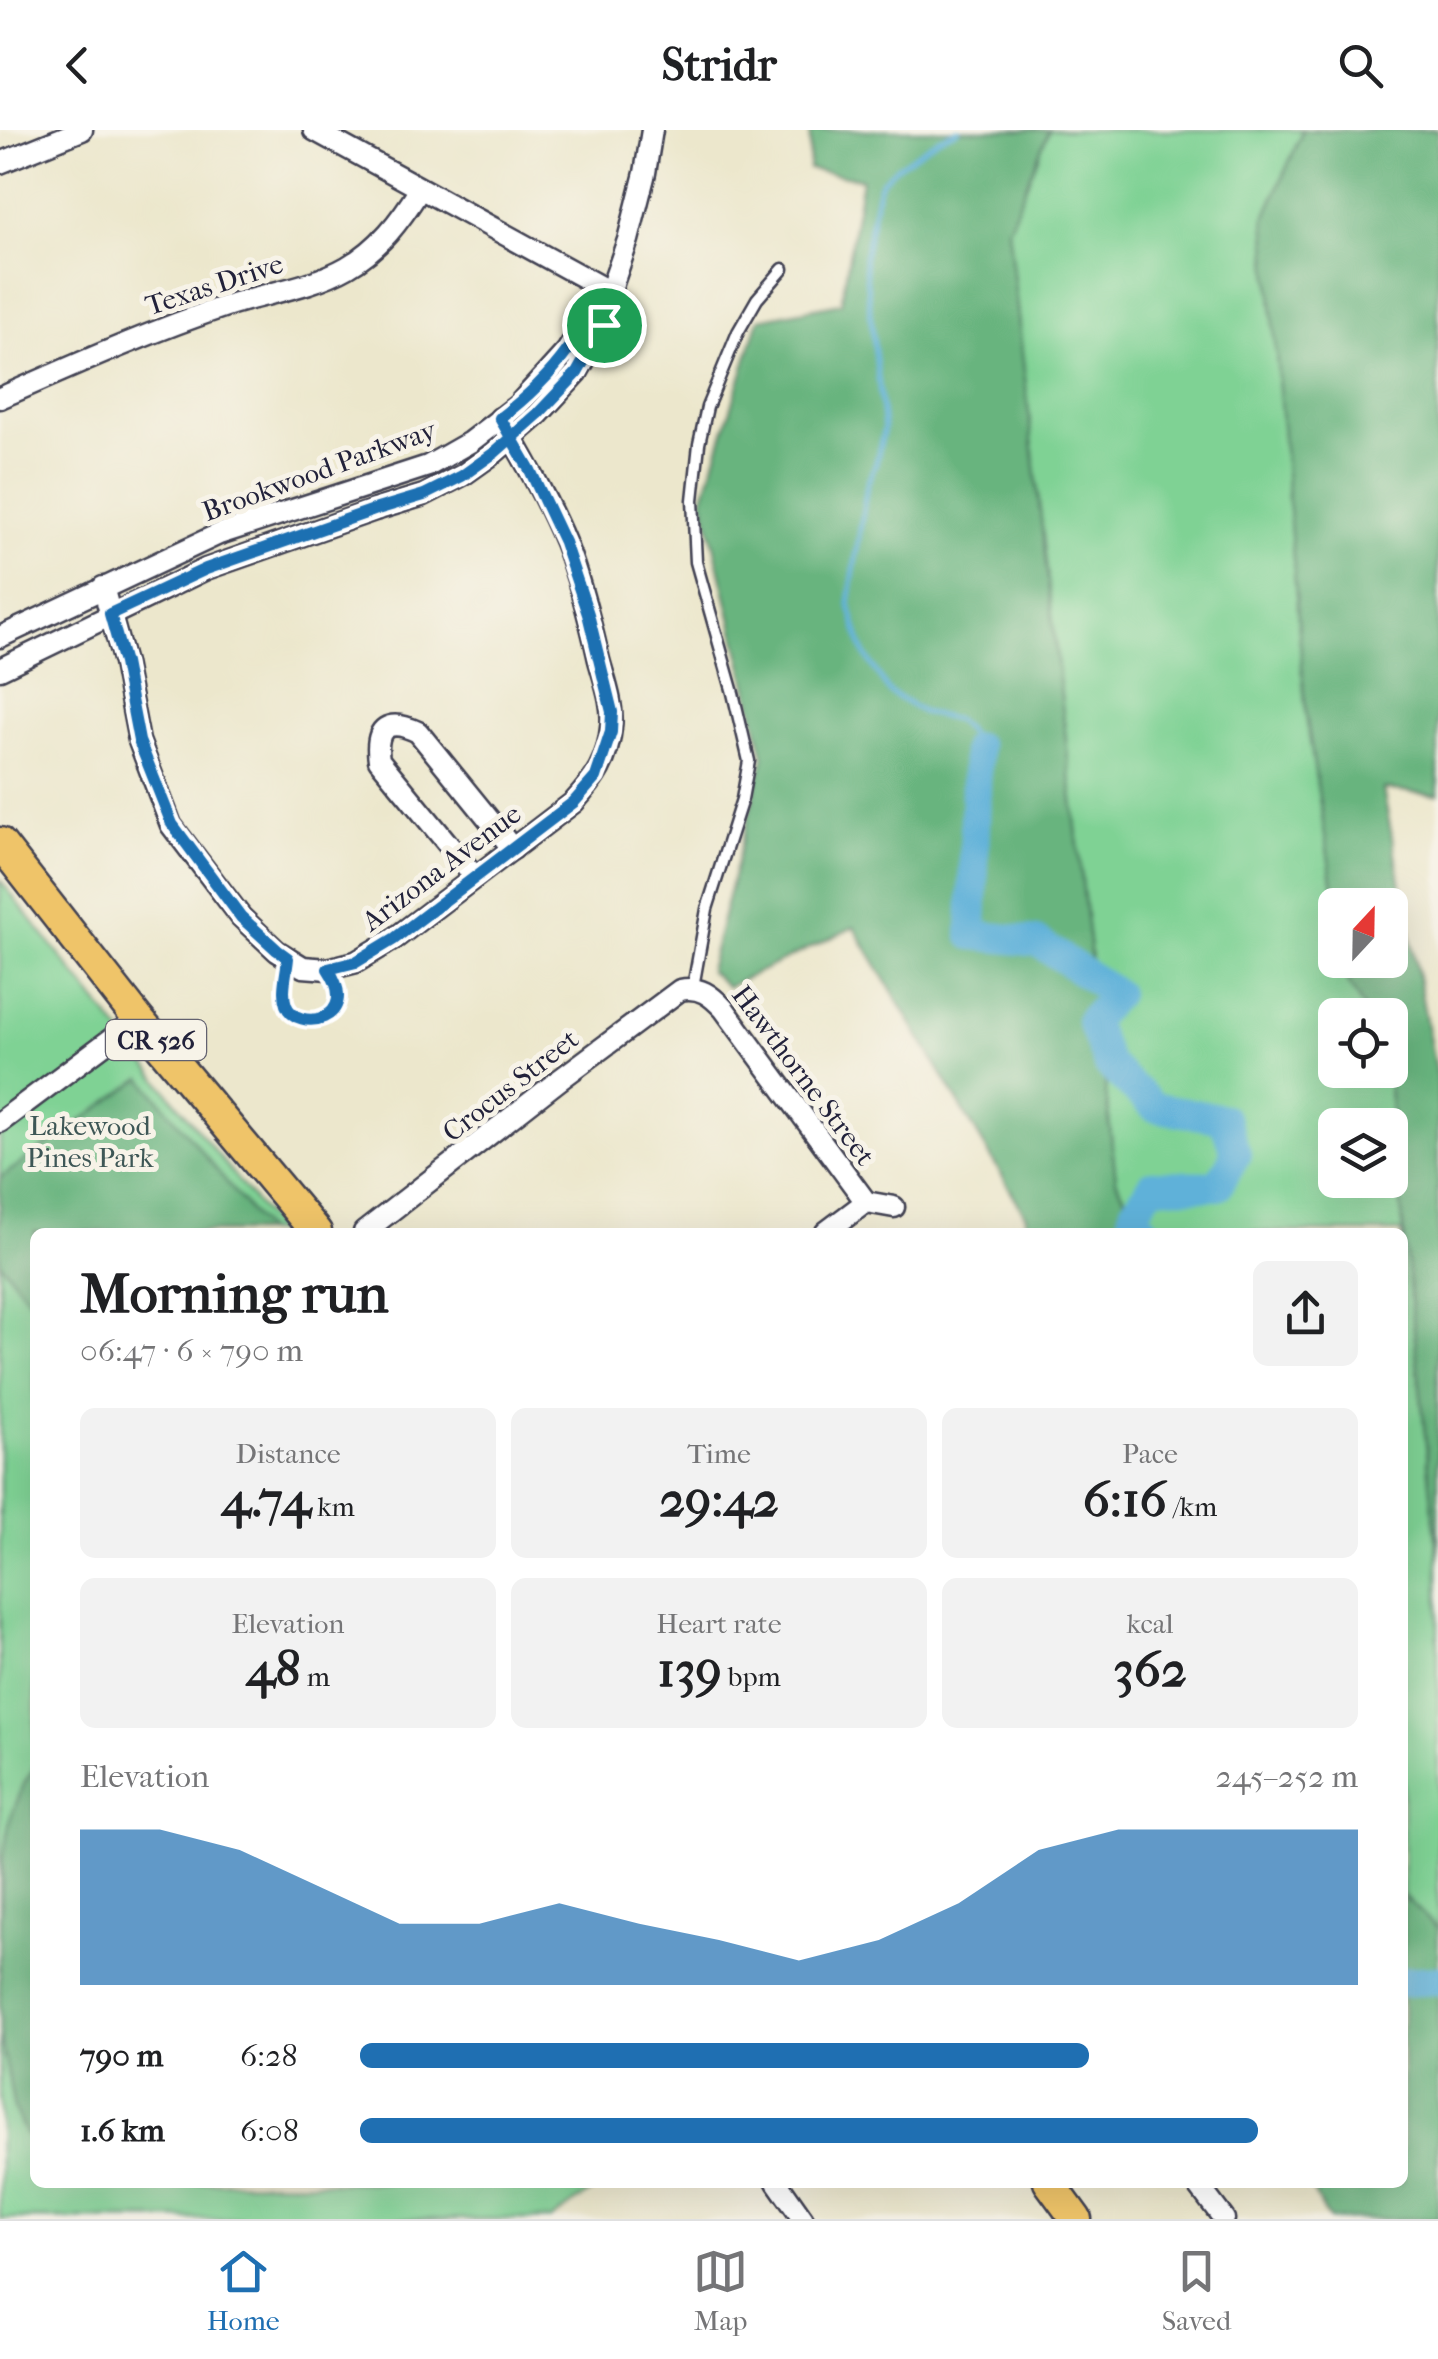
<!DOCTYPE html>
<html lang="en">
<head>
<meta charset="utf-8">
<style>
  body { margin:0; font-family:"IM FELL French Canon",serif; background:#f2f2f2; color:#202124; height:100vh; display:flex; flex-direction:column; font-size:38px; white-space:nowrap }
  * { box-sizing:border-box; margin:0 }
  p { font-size:32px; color:#757577 }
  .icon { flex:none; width:55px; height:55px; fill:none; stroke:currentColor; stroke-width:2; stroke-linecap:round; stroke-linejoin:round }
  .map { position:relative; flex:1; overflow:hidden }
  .drawer { position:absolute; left:30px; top:1098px; width:1378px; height:960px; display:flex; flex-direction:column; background:#fff; border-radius:15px; box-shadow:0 10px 40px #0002 }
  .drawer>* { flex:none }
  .needle { width:65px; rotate:22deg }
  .fabs { position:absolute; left:1318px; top:758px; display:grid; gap:20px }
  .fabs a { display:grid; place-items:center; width:90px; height:90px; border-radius:15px; background:#fff; box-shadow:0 10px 40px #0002; font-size:50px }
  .pin { position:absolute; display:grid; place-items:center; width:85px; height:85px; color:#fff; margin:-42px; border:5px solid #fff; border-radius:50%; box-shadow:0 2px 10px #0007 }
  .round { display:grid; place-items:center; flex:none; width:105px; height:105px; border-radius:15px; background:#f2f2f2 }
  .overview { display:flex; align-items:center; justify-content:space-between; height:170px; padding:0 50px }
  h1 { font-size:55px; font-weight:700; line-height:75px }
  .stats { display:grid; grid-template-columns:repeat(3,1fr); gap:15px; height:170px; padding:10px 50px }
  .stats div { display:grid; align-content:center; border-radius:15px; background:#f2f2f2; text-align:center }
  .stats b { font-size:50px; font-weight:700 }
  .stats small { font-size:28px; font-weight:400 }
  .stats p { font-size:28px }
  .chart { height:280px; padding:20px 50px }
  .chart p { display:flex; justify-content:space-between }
  .chart svg { width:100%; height:180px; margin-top:10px; fill:#1f6fb2; opacity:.7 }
  ul { padding:0 50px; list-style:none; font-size:32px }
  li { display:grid; grid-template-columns:160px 120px 1fr; align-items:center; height:75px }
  li i { height:25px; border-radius:12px; background:#1f6fb2 }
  header { display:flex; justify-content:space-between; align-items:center; height:130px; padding:0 50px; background:#fff; font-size:45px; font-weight:700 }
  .menu { display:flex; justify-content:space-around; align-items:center; height:140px; border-top:2px solid #e0e0e0; background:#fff; font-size:28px; color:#757577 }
  .menu a { display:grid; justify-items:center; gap:5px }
  .menu .active { color:#1f6fb2 }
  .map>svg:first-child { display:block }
</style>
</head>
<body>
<header><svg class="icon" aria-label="back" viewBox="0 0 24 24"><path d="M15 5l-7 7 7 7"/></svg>Stridr<svg class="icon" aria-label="search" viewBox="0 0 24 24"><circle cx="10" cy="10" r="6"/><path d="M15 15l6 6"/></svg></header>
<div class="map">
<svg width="1438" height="2089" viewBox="0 0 1438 2089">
  <rect width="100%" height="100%" fill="#f7f3e8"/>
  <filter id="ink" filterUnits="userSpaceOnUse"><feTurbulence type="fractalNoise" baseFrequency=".01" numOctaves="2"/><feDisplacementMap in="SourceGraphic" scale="20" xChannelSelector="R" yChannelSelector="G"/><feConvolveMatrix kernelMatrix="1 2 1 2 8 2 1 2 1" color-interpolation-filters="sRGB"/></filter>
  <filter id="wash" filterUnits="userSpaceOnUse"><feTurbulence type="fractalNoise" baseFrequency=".0048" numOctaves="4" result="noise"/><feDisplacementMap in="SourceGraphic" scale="40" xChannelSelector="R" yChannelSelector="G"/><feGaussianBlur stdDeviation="2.25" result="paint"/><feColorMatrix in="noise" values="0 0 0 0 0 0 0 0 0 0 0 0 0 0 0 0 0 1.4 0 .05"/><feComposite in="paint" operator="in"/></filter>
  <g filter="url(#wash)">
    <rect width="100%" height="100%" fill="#ece7cc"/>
    <g fill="#7fd294" stroke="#507a68" stroke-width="2.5" fill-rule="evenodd">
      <path d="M1049,0h254l-38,88 41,497 30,190 -1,55h10l4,24 19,31h-33v55h52l51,489v370l-35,-34 -1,-663h-258l-28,-52 -108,-951zM1335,995h55v55h-55z"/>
      <path d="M0,750l279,352h-244v950l568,1 -52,36h-551z"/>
    </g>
    <g fill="#67b47e" stroke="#446b5c" stroke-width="2.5">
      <path d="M810,0h239l-41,99 108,951 28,52h-119l1,-16 -172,-289 -127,60 -18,-17 55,-213 -61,-258 56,-180 82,-16 21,-124 -53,-10z"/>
      <path d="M1303,0h135v665l-55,-6 55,295v475l-51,-489h3v-55h-22l-19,-31 -4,-24h45v-55h-54l-30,-190 -41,-497z"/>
      <path d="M142,948l125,154h-232v75l-35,-45v-84z"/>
      <path d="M35,1636v372l-8,-1 -13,-29 -14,-75v-97l3,-78 7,-39 14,-35z"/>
      <path d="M1403,1765l35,34v290h-108l-6,-6 -15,-30 93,-1z"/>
    </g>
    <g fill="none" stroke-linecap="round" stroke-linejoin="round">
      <path stroke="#5eb1d9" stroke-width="5" d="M958,0l-18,8 -43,29 -16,15 -4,11 -13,66 20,169 -8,35 -9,21 -18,119 14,48 26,41 33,20 34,8 18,18 3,10"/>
      <g stroke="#5eb1d9" stroke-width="30">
        <path d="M977,618l-5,187 66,7 78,52 -25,26 17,44 46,43 70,12 12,35 -18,32 -66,-1 -19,29 14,18"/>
        <path d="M1402,1852l36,-2"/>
      </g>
    </g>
  </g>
  <g filter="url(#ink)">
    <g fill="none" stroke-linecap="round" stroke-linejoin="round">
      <defs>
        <g id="lane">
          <path d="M288,829c-1,14 -8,35 -1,49 11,24 76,11 41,-38"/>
          <path d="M693,857l14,-78 35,-110 7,-38 -16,-68 -37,-131 -3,-62 6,-56 8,-37 31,-75 19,-33 26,-30"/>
        </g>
        <g id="street">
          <path d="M314,0l296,162"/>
          <path d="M0,33l82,-33"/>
          <path d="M0,268c75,-33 151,-67 229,-93 38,-12 83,-18 118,-38 33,-19 53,-46 73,-78"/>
          <path d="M103,457l21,76 15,78 32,84 70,92 36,34 26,16 25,2 28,-7 38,-23 180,-137c21,-23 34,-42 37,-74 3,-23 -6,-46 -12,-68 -9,-40 -19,-80 -34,-118 -18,-43 -41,-84 -65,-124"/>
          <path d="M0,507l219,-103 209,-68 42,-24 48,-37 49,-54 24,-39 17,-19"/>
          <path d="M0,539l206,-100 169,-59 49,-15 39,-20 31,-22 44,-38 39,-42 27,-48 6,-33 18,-52 17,-67 7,-43"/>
          <path d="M475,747l-96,-117c-5,-34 10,-42 39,-28l95,117"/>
          <path d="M0,992l138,-103"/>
          <path d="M866,1072l28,5"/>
          <path d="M364,1102l194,-151 122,-91c20,-4 31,5 44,19l142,193"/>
          <path d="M826,1102l40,-30"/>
          <path d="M777,2052l26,37"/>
          <path d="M1196,2052l28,37"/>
        </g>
        <g id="primary">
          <path d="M0,713l138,176 178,213"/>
          <path d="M1049,2052l27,37"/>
        </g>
      </defs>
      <use href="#lane" stroke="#404051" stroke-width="15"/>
      <use href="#street" stroke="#404051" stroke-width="25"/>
      <use href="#primary" stroke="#404051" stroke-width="35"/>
      <use href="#lane" stroke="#fff" stroke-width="10"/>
      <use href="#street" stroke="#fff" stroke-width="20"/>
      <use href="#primary" stroke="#efc469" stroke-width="30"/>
    </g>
  </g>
  <g fill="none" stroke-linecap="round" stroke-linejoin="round" filter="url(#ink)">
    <defs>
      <path id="route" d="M604,195l-27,48 -39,41 -44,39 -32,23 -38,19 -50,15 -168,59 -96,45 14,49 15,78 33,83 69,93 36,33 11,8c-1,14 -7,33 -2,47 10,28 77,16 42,-36l28,-7 38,-23 180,-137 22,-25 15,-45 1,-20 -24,-98 -24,-72 -34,-72 -30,-52c25,-19 50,-43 68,-68 14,-20 25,-40 42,-58l-6,33"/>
    </defs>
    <use href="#route" stroke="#fff" stroke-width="20"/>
    <use href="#route" stroke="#1f6fb2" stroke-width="12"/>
  </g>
  <g text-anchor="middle" stroke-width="10" stroke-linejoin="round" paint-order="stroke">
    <rect fill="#f7f3e8" stroke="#62616f" stroke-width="2.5" x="106" y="890" width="100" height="40" rx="8"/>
    <g font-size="25" font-weight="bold" fill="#22223b">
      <text x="156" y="919">CR 526</text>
    </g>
    <g font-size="28" fill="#22223b" stroke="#f7f3e8">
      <text transform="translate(214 154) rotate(-18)" y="10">Texas Drive</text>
      <text transform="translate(319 340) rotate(-20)" y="10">Brookwood Parkway</text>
      <text transform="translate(441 737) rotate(-37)" y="10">Arizona Avenue</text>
      <text transform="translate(804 945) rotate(53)" y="10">Hawthorne Street</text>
      <text transform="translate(510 955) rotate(-38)" y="10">Crocus Street</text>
    </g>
    <g font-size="28" fill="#3e5756" stroke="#f7f3e8">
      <text x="90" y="1005">Lakewood<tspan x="90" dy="32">Pines Park</tspan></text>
    </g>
  </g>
</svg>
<div class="fabs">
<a><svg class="needle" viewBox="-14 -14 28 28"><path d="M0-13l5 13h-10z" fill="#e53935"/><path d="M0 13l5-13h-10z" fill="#757577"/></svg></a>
<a><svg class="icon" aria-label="locate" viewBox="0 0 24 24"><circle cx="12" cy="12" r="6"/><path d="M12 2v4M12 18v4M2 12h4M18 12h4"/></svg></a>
<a><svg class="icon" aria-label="layers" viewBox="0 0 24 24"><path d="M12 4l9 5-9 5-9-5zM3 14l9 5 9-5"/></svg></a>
</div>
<div class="pin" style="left:604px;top:195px;background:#1e9e55"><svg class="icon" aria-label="arrive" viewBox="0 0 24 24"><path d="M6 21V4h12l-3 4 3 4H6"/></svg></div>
<section class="drawer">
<div class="overview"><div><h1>Morning run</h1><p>06:47 · 6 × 790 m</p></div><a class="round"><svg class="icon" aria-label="share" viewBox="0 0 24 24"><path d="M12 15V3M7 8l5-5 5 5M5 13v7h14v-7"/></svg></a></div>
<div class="stats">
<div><p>Distance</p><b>4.74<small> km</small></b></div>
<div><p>Time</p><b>29:42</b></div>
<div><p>Pace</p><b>6:16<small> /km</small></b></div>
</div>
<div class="stats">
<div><p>Elevation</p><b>48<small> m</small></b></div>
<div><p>Heart rate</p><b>139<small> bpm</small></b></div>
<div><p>kcal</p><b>362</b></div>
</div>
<div class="chart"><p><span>Elevation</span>245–252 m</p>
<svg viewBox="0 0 160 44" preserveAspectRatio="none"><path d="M0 44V6L10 6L20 11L30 20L40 29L50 29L60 24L70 29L80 33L90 38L100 33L110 24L120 11L130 6L140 6L150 6L160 6V44z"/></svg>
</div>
<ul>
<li><b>790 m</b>6:28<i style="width:73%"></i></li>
<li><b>1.6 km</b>6:08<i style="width:90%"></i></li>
</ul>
</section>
</div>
<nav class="menu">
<a class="active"><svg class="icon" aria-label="home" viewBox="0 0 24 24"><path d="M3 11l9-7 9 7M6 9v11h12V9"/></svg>Home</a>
<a><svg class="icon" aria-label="map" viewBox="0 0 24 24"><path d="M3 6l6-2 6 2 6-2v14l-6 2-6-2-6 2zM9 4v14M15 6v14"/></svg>Map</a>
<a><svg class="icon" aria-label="saved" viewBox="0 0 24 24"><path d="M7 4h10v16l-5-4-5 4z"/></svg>Saved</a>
</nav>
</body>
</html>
